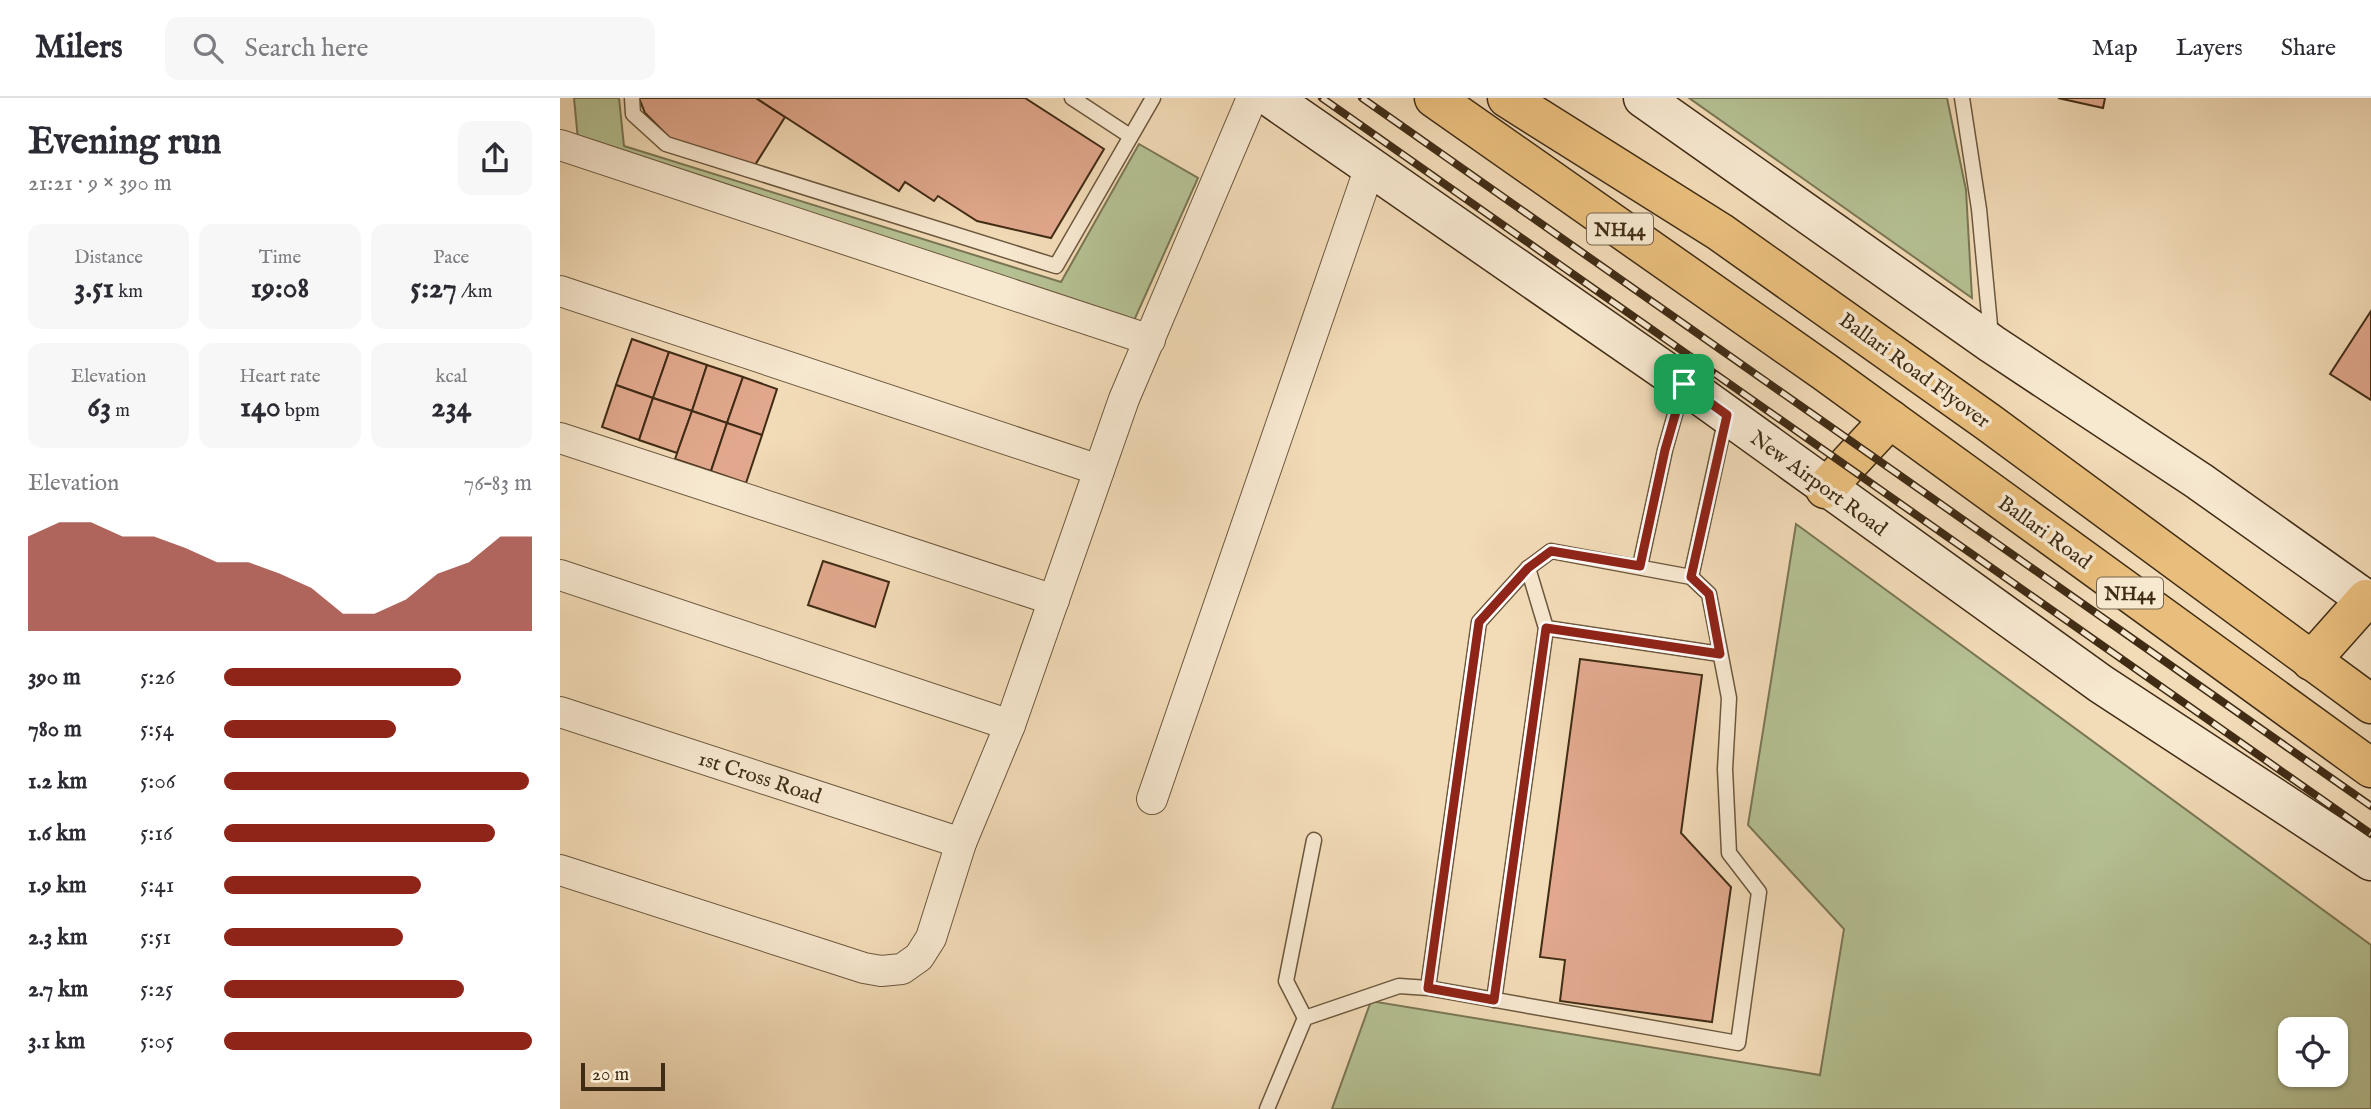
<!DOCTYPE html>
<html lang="en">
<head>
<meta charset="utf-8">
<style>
  body { margin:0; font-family:"IM FELL English",serif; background:#f7f7f7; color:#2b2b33; height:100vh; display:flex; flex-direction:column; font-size:26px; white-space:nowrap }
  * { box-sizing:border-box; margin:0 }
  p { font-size:23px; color:#7c7c81 }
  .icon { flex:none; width:38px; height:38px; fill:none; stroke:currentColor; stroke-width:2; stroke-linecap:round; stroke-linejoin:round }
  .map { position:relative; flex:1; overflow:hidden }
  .sheet { display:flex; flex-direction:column; background:#fff; width:560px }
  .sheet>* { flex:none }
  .controls { position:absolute; left:1718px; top:919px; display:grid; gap:14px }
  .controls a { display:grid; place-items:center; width:70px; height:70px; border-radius:14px; background:#fff; box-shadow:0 2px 5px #0004; font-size:35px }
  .scale { position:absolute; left:21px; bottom:18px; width:84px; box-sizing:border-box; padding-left:7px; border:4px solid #402c15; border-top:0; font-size:19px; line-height:24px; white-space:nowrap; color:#402c15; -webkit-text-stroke:5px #f7e8d0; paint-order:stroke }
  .pin { position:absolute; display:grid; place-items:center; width:60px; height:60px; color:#fff; margin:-30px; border-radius:14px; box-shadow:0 4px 10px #0006 }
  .round { display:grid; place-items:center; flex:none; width:74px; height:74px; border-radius:14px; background:#f7f7f7 }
  .headline { display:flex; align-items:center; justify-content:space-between; height:119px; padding:0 28px }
  h1 { font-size:38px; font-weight:800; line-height:52px }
  .stats { display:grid; grid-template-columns:repeat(3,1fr); gap:10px; height:119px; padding:7px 28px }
  .stats div { display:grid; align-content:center; border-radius:14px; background:#f7f7f7; text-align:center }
  .stats b { font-size:30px; font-weight:800 }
  .stats small { font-size:19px; font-weight:400 }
  .stats p { font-size:19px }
  .chart { height:196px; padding:14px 28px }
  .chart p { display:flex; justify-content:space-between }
  .chart svg { width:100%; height:126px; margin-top:7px; fill:#8f2418; opacity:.7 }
  ul { padding:0 28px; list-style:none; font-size:23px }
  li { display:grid; grid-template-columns:112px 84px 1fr; align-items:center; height:52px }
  li i { height:18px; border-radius:9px; background:#8f2418 }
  header { display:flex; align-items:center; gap:42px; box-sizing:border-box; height:98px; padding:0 35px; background:#fff; border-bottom:2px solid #e1e1e2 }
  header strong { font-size:33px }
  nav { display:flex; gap:38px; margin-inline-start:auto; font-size:24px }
  .search { width:490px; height:63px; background:#f7f7f7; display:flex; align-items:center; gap:18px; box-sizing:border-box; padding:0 24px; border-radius:14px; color:#7c7c81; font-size:26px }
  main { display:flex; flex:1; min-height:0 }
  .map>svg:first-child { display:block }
</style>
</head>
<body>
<header>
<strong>Milers</strong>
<div class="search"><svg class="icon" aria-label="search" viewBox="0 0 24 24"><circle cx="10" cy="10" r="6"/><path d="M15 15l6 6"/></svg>Search here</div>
<nav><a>Map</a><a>Layers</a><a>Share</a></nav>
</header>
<main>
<section class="sheet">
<div class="headline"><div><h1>Evening run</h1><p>21:21 · 9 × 390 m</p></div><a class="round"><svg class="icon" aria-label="share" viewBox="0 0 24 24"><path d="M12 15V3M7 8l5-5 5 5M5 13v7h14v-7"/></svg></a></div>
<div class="stats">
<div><p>Distance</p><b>3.51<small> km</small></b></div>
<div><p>Time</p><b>19:08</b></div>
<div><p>Pace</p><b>5:27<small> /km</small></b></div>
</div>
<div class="stats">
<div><p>Elevation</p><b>63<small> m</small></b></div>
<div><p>Heart rate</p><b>140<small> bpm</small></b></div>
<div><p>kcal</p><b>234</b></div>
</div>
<div class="chart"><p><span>Elevation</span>76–83 m</p>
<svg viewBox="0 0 160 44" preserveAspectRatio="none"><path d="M0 44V11L10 6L20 6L30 11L40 11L50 15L60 20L70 20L80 24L90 29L100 38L110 38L120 33L130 24L140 20L150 11L160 11V44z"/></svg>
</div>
<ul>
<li><b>390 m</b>5:26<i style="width:77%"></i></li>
<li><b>780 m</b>5:54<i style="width:56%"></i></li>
<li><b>1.2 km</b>5:06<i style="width:99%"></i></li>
<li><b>1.6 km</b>5:16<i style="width:88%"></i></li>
<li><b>1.9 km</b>5:41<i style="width:64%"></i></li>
<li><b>2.3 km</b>5:51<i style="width:58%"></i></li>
<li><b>2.7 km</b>5:25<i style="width:78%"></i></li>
<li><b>3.1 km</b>5:05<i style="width:100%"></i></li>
</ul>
</section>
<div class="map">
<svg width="1811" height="1011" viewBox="0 0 1811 1011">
  <rect width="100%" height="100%" fill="#f2dbb7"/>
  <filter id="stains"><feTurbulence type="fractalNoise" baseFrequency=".00286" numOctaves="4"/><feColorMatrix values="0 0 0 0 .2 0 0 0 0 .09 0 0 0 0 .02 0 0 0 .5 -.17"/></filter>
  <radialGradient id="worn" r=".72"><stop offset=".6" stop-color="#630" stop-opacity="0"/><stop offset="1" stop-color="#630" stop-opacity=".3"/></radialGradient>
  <g fill="#b5c193" stroke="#7a7654" stroke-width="2" fill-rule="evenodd">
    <path d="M14,0h45l5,48 437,136 78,-138 59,34 -66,147 -554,-185z"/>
    <path d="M1129,0h258l19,92 6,108z"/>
    <path d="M1236,426l575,421v164h-1039l39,-108 449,74 24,-146 -96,-104zM1731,931h45v45h-45z"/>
  </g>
  <g fill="#e1a88d" stroke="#402c15" stroke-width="2">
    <path d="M79,0h117l29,19 -30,48 -85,-27 -25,-25z"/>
    <path d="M196,0h269l79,51 -53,89 -74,-17 -39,-25 -4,5 -29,-19 -6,9z"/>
    <path d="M1498,0h47l-2,10z"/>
    <path d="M1811,213v89l-41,-26z"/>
    <path d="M72,241l37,13 -16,46 -37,-13z"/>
    <path d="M109,254l38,13 -15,46 -39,-13z"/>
    <path d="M147,267l36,12 -16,46 -35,-12z"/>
    <path d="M183,279l34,12 -15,46 -35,-12z"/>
    <path d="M56,287l37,13 -14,42 -37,-13z"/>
    <path d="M93,300l39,13 -15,42 -38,-13z"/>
    <path d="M132,313l35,12 -16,48 -36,-12z"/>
    <path d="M167,325l35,12 -16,48 -35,-12z"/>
    <path d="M263,463l66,21 -14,45 -67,-22z"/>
    <path d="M1020,561l122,16 -21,158 50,54 -19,135 -152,-21 5,-41 -25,-3z"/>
  </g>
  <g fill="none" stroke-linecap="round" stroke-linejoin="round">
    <defs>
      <g id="lane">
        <path d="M72,0l1,16 33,30 390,122 97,-168"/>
        <path d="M512,0l58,38"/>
        <path d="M1402,0l17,111 12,127"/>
        <path d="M1080,468l25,-116 18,-64"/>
        <path d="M1131,479l35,-160"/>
        <path d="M986,530l174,26"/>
        <path d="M934,902l52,-372 -18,-60"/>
        <path d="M745,920l-19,-37 28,-141"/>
        <path d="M707,1011l38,-91 94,-32 29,2 310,55 21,-151 -30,-39 -4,-84 4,-71 -20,-104 -18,-17 -140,-26 -23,17 -49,54 -51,366"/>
      </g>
      <g id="street">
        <path d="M0,47l590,195"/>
        <path d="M0,193l539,179"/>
        <path d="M0,340l494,162"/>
        <path d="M0,477l450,150"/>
        <path d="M0,614l401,131"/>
        <path d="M592,701l218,-632"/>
        <path d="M0,772l304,98 17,3 21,-2 17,-12 12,-19 30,-95 49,-118 114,-326 128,-301"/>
      </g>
      <g id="secondary">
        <path d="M711,0l413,286 417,300 270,177"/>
        <path d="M1083,0l349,246 207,137 172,122"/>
      </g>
      <g id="highway">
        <path d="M874,0l391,274 546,396"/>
        <path d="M947,0l213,134 268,190 383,282"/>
        <path d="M1265,391l65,-70"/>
        <path d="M1751,563l55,-62"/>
      </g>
    </defs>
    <use href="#lane" stroke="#6c583e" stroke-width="17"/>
    <use href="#street" stroke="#6c583e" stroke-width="32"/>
    <use href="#secondary" stroke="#402c15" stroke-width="41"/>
    <use href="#highway" stroke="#402c15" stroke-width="41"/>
    <use href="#lane" stroke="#f7e8d0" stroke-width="14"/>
    <use href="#street" stroke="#f7e8d0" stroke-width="30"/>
    <use href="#secondary" stroke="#f7e8d0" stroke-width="38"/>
    <use href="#highway" stroke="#e9be7c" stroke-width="38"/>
    <defs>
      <g id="rail">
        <path d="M762,0l1049,736"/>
        <path d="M802,0l1009,708"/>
      </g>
    </defs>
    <use href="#rail" stroke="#402c15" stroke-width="8"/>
    <use href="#rail" stroke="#f7e8d0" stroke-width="5" stroke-dasharray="16" stroke-linecap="butt"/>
  </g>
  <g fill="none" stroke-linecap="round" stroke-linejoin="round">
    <defs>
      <path id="route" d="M1124,286l43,31 -36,162 18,17 11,60 -174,-26 -52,372 -66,-12 51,-366 49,-54 23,-17 89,15 25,-116z"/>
    </defs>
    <use href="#route" stroke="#fff" stroke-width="14"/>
    <use href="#route" stroke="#8f2418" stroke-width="9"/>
  </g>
  <g text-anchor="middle" stroke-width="7" stroke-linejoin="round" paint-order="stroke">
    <g fill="#f7e8d0" stroke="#77644d" stroke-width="2">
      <rect x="1027" y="115.5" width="66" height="31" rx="5"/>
      <rect x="1537" y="479.5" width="66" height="31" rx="5"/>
    </g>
    <g font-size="19" font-weight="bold" fill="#402c15">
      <text x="1060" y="138">NH44</text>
      <text x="1570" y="502">NH44</text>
    </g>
    <g font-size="21" fill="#402c15" stroke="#f7e8d0">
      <text transform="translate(1355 272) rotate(36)" y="7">Ballari Road Flyover</text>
      <text transform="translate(1259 385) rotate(36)" y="7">New Airport Road</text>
      <text transform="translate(1485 434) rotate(36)" y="7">Ballari Road</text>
      <text transform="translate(200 679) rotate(18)" y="7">1st Cross Road</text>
    </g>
  </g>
  <rect width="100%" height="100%" filter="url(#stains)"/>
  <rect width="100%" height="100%" fill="url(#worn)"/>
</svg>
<div class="controls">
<a><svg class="icon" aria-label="locate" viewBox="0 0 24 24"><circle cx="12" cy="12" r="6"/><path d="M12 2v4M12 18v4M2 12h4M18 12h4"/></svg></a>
</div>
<div class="scale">20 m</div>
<div class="pin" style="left:1124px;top:286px;background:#1e9e55"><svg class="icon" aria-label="arrive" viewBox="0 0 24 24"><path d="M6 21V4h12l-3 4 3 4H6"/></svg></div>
</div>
</main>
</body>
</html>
